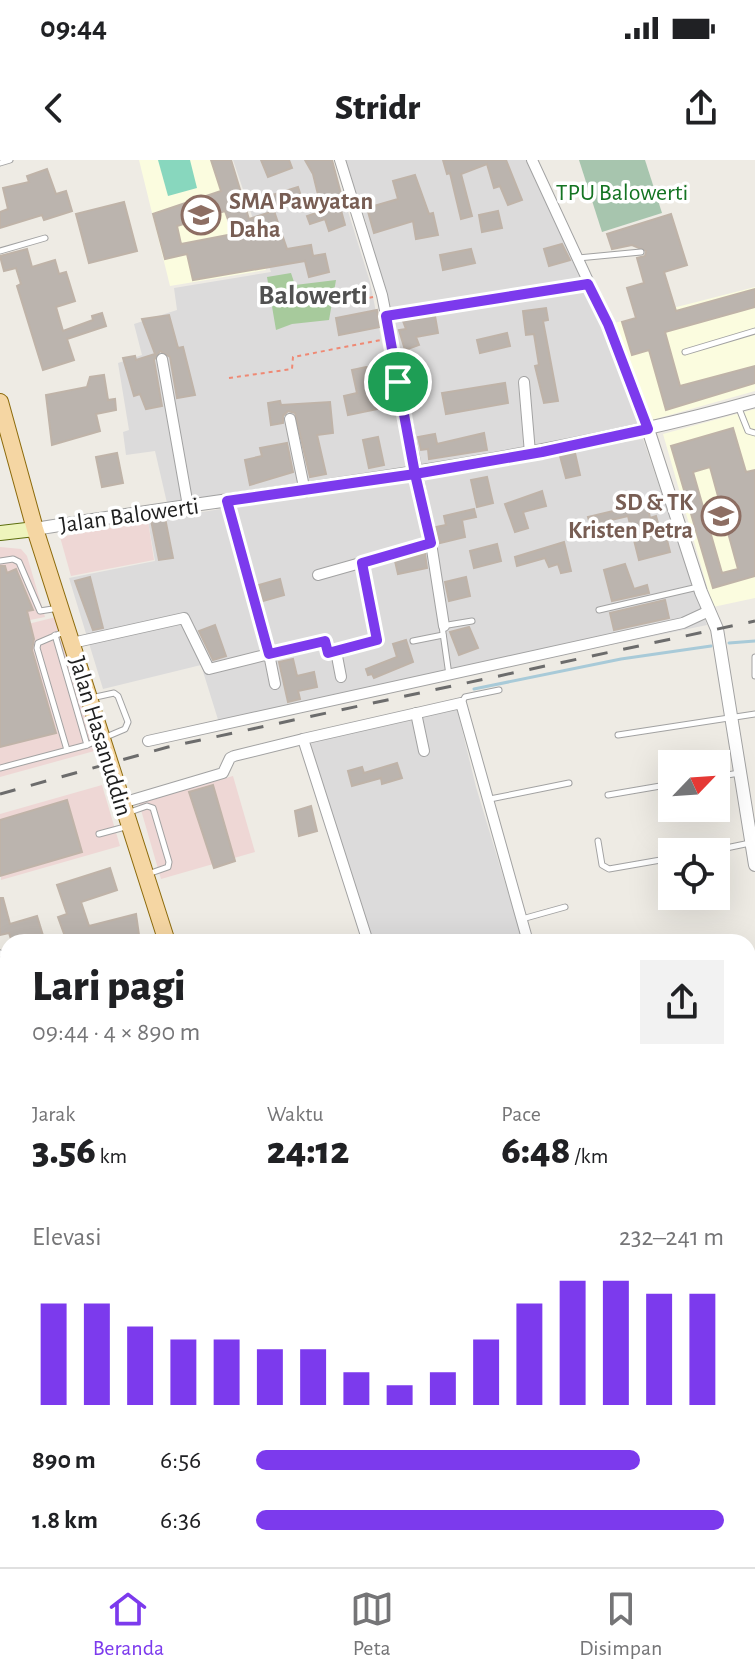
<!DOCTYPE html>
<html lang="id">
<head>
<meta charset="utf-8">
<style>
  body { margin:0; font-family:"Alegreya Sans",sans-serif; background:#f2f2f2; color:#202124; height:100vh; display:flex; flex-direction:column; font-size:30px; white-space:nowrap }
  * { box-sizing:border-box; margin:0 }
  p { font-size:26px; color:#757577 }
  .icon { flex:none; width:44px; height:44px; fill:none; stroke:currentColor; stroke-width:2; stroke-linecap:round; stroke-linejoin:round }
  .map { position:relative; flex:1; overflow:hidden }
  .sheet { position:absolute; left:0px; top:774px; width:756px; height:634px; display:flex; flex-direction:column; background:#fff; border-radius:24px 24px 0 0; box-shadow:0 8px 32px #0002 }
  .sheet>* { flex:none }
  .needle { width:52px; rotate:65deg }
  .fabs { position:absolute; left:658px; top:590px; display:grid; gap:16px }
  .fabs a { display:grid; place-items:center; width:72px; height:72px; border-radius:0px; background:#fff; box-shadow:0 8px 32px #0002; font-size:40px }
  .pin { position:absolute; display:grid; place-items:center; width:68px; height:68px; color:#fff; margin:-34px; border:4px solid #fff; border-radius:50%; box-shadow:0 2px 8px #0007 }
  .round { display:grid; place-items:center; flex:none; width:84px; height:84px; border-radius:0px; background:#f2f2f2 }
  .head { display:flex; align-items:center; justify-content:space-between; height:136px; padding:0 32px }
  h1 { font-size:44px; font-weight:800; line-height:60px }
  .metrics { display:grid; grid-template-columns:repeat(3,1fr); gap:12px; height:136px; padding:8px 32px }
  .metrics div { display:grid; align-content:center }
  .metrics b { font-size:40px; font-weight:800 }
  .metrics small { font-size:22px; font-weight:400 }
  .metrics p { font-size:22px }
  .chart { height:224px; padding:16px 32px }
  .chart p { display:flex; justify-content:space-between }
  .chart svg { width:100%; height:144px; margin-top:8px; stroke:#7c3aed; stroke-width:6 }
  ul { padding:0 32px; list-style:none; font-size:26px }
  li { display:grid; grid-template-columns:128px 96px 1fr; align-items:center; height:60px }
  li i { height:20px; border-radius:10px; background:#7c3aed }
  .status { display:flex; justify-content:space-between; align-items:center; height:56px; padding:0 40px; background:#fff; direction:ltr }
  .status svg { height:22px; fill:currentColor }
  header { display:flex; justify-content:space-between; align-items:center; height:104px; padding:0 32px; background:#fff; font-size:36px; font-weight:800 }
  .menu { display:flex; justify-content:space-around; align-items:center; height:112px; border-top:2px solid #e0e0e0; background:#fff; font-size:22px; color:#757577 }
  .menu a { display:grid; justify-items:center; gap:4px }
  .menu .on { color:#7c3aed }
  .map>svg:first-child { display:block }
</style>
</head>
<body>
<div class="status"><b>09:44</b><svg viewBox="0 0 49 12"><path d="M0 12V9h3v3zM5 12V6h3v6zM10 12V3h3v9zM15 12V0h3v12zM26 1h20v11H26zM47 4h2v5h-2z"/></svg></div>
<header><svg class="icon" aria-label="back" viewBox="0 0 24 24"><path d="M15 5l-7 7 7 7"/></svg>Stridr<svg class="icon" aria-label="share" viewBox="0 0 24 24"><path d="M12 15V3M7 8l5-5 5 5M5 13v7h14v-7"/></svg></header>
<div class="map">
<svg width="755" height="1407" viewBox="0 0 755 1407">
  <rect width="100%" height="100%" fill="#eeebe4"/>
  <g fill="#dcdbdb">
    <path d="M233,0h99l38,122 37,186 -240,35 -12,-52 -29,4 -3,-23 6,-2 -11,-67 24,-8 -8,-31 43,-14 -3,-22 97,-16z"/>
    <path d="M345,0h182l54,116 59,149 -60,14 -163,29 -28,-154 -24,-95z"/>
    <path d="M643,279l64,186 -487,101 -19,-61 -98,24 -34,-111 86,-17 -7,-40z"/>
    <path d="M457,549l19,78 47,155h-154l-61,-199z"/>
    <path d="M755,1251v156h-12l-1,-7h6v-148z"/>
  </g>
  <g fill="#eed7d5">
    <path d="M148,361l6,39 -83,16 -11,-39z"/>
    <path d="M0,387l21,2 6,7 18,61 -45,9z"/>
    <path d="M56,457l42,133 -98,27v-146z"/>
    <path d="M233,616l22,76 -94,27 -22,-76z"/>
    <path d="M102,625l18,61 -119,34 -1,-66z"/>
  </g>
  <path fill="#e7d7e3" d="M755,1020v206l-7,2v-206z"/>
  <g fill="#fbfcdf">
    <path d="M139,0h92l35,110 -96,16z"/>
    <path d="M755,127v104l-103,29 -38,-97z"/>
    <path d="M755,249v189l-42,9 -50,-173z"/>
    <path d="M0,792l8,2v206l-8,3z"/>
  </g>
  <path fill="#a7ca9c" d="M291,113l4,12 41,-5 -7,40 -37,4 -16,6 -9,-53z"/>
  <path fill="#a7c5ae" d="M579,0h66l17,53 -60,19z"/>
  <path fill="#88d7be" d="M158,0h32l7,28 -29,8z"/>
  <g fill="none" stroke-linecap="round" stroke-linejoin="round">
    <g stroke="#a8cad8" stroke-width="3">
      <path d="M729,483l26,-2"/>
      <path d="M474,529l147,-30 90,-13"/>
      <path d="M748,1248l7,-1"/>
      <path d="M731,1400l1,7"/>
    </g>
  </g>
  <g fill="#bbb4ae" stroke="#bfb3a8" stroke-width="2" fill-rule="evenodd">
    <path d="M211,0h20l18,59 25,-8 13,38 24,-4 2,11 12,-2 4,18 -20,5 -4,-16 -112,19 -6,-26 -22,5 -12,-45 68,-23zM225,51l8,23 -52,10 -4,-18z"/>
    <path d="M261,0h28l3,8 -24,9z"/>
    <path d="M305,0h27l11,42 -4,1 6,22 -16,6 -4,-12 -15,5 -3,-8 15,-5 -9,-37z"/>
    <path d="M443,0h63l16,40 -14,5 -8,-19 -6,2 -7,-24 -26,10 11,42 -11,3 -11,-46 -3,1z"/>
    <path d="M47,9l9,25 10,-3 6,20 -28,9 -2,-5 -42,13v-16l8,-3 -5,-21 26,-6 -2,-6z"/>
    <path d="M415,15l14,39 4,-1 5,22 -22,4 -3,-18 -39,12 -7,-25 31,-9 -5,-18z"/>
    <path d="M298,27l4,12 -32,10 -4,-12z"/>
    <path d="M124,42l13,49 -48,12 -13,-49z"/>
    <path d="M498,51l4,17 -20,4 -3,-17z"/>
    <path d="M671,54l16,51 -23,7 12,39 79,-22v18l-90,25 15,54 75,-20v17l-89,27 -17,-60 -17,5 -10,-33 14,-4 -9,-30 17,-5 -7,-25 8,-2 1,-5 -14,-6 -20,4 -5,-15z"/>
    <path d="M562,84l8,16 -21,6 -5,-17z"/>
    <path d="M27,89l5,18 23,-7 4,14 7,-2 9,29 -19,6 7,24 30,-11 -1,-4 10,-3 4,13 -39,13 7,21 -31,10 -26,-84 4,-2 -5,-16 -12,3 -4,-15z"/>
    <path d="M471,89l4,14 -32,7 -3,-15z"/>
    <path d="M546,148l2,12 -5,1 15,80 -14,2 -9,-37 4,-1 -5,-31 -8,1 -3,-24z"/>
    <path d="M377,150l3,17 -41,8 -3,-17z"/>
    <path d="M169,155l9,33 5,-1 12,48 -18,3 -7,-41 -10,-6 -6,9 8,46 -16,3 -6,-15 -6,2 -11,-38 12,-2 1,4 19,-6 -13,-35z"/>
    <path d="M435,156l3,17 -22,4 3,8 -14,5 -6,-20 7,-1 -3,-8z"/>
    <path d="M507,173l3,13 -30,7 -3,-13z"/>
    <path d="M366,207l4,2 6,24 13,-2 3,15 -44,9 -4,-19 13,-3 -5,-23z"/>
    <path d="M104,215l4,25 7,-1 1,11 -20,4 4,17 -48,14 -6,-50 41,-8 3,-10z"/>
    <path d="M505,223l3,20 -62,11 -4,-21z"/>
    <path d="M280,241l1,4 49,-3 3,31 -16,2 9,39 -16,3 -15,-64 -7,-2 -5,5v7l-12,2 -3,-22z"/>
    <path d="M733,268l13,44 9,-2v106l-42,12 -42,-142zM710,307l28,102 -16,4 -29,-101z"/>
    <path d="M484,273l3,17 -58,9 -1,-10 -7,1 -3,-13 17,-3 2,10z"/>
    <path d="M378,277l6,28 -15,3 -6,-28z"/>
    <path d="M287,283l6,29 -43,13 -5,-25 17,-4 -2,-8z"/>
    <path d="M117,293l6,30 -21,4 -6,-30z"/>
    <path d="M575,293l5,22 -14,3 -6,-22z"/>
    <path d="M487,317l6,26 -16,4 -6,-27z"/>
    <path d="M542,331l4,15 -23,6 5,16 -13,4 -10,-28z"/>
    <path d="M647,343l3,15 6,-2 6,21 4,-1 4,16 -31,8 -11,-44 -17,4 4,12 -15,5 -3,-7 -5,1 -4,-14z"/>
    <path d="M474,349l2,8 -14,3 3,17 -25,6 -4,-16 10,-2 -2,-9z"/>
    <path d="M165,358l8,40 -14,2 -8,-40z"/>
    <path d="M564,382l7,29 -10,2 -3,-9 -9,3 -4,-9 -28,8 -2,-9z"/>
    <path d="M497,384l4,17 -27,7 -4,-17z"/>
    <path d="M425,394l2,14 -29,6 -3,-13z"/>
    <path d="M625,404l9,25 13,-4 2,8 -37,8 -8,-31z"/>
    <path d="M0,406h5l2,7 9,-4 17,41 -6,1 7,28 -2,11 24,83 -56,14z"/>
    <path d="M90,417l13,51 -10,2 -18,-49z"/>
    <path d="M466,417l4,19 -21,5 -4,-19z"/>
    <path d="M280,419l4,16 -21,6 -4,-16z"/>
    <path d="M665,440l4,18 -55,12 -4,-17z"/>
    <path d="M215,465l11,31 -13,4 -14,-29z"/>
    <path d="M469,467l9,21 -19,7 -9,-23z"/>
    <path d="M406,480l7,22 -39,16 -2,-4 -4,1 -2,-6 31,-12 -4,-13z"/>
    <path d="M293,499l4,17 17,-4 3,15 -19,4 2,8 -12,3 -9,-40z"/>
    <path d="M397,603l5,15 -20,6 -1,-6 -29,8 -4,-15 14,-4 2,6z"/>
    <path d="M213,625l22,76 -21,7 -25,-76z"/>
    <path d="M67,640l15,52 -82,24v-56z"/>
    <path d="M311,646l6,25 -18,5 -4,-25z"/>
    <path d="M110,708l7,22 -36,12 8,24 47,-12 4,28h-73l-9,-25 9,-3 -10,-29z"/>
    <path d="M0,738h3l7,26 27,-8 8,26h-33l-3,-9 -9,2z"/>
  </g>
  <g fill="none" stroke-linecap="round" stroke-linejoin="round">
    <defs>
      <g id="service">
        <path d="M0,3l10,-3"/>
        <path d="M0,91l45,-13"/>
        <path d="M578,98l63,-6"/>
        <path d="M685,192l70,-21"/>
        <path d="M399,222l26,-3"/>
        <path d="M738,246l10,25 7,2"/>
        <path d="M0,401l13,-2 6,3 21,49 19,-3"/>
        <path d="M599,450l99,-23"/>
        <path d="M66,471l-28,12 -1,5 30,102"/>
        <path d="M55,475l32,110"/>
        <path d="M413,481l30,-6"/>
        <path d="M755,497v19"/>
        <path d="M449,515l-7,-49 30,-5"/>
        <path d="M462,542l3,-5 34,-7"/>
        <path d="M618,575l137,-21"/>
        <path d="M0,608l87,-23 38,-16 3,-7 -10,-26 -4,-3 -23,5"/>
        <path d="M716,617l23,-4"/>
        <path d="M608,635l64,-11"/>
        <path d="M490,639l79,-16"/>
        <path d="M130,652l17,-6 6,2 16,54 -1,5 -20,7"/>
        <path d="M99,674l26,-7"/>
        <path d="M598,681l4,24 7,4 63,-11"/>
        <path d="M707,692l43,-9"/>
        <path d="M522,759l43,-12"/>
        <path d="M0,793l8,6"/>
        <path d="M748,827l7,-2"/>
        <path d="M748,892l7,-2"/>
        <path d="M0,977l8,-3"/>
        <path d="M0,989l8,-2"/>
      </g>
      <g id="minor">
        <path d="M340,0l42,135 49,248 13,83"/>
        <path d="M532,0l76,164 40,105"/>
        <path d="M386,156l202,-32"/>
        <path d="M162,199l26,147"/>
        <path d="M524,222l6,71"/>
        <path d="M290,259l15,73"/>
        <path d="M318,415l113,-32"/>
        <path d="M72,483l112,-25 25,51 60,-15 -42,-153"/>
        <path d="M336,491l5,26"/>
        <path d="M275,524l-6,-30 56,-13 3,12 49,-13 -15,-77"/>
        <path d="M416,553l8,38"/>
        <path d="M148,581l535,-118 26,-12"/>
        <path d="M122,643l101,-30 7,-15 4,-2 69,-17"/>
        <path d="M368,782l-65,-203 158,-36 67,239"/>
        <path d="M748,958l7,-1"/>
        <path d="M0,1169l8,24"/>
        <path d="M248,1400l1,7"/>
      </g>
      <g id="tertiary">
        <path d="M648,269l53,163 16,37 38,236"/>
        <path d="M35,369c241,-39 484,-62 720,-128"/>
        <path d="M0,1007l8,-3"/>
      </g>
      <g id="secondary">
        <path d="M0,373l35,-4"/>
        <path d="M748,1232l7,-1"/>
        <path d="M0,1392l8,-2"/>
      </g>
      <g id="primary">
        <path d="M0,242l35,127 132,413"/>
        <path d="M354,1400l2,7"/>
      </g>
    </defs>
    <use href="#service" stroke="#a2a2a2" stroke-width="7"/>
    <use href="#minor" stroke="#a2a2a2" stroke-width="12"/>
    <use href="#tertiary" stroke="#a2a2a2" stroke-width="14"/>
    <use href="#secondary" stroke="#5c6d0d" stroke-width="16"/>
    <use href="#primary" stroke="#8c6a0b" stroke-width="18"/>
    <g stroke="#ef8974" stroke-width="2" stroke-dasharray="4 4" stroke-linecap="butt">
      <path d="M338,144l35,-7"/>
      <path d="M229,218l63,-9 1,-12 88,-17"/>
    </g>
    <use href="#service" stroke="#fff" stroke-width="5"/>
    <use href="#minor" stroke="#fff" stroke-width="10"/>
    <use href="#tertiary" stroke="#fff" stroke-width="12"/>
    <use href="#secondary" stroke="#eef4bc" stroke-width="14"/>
    <use href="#primary" stroke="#f5d6a3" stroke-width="16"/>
    <path stroke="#6c6c6c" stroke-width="3" stroke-dasharray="16 16" stroke-linecap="butt" d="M0,634l168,-47 587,-126"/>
  </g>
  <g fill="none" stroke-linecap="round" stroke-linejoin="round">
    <defs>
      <path id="route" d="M398,222l17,92 -188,27 42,153 56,-13 3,12 49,-13 -15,-77 69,-20 -16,-69 127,-22 106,-23 -40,-105 -20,-40 -202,32 12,66"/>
    </defs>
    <use href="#route" stroke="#fff" stroke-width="16"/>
    <use href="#route" stroke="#7c3aed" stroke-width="10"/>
  </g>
  <defs>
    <symbol id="school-ring" viewBox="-11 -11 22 22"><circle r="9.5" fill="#fff" stroke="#8d6e63" stroke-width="1.5"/><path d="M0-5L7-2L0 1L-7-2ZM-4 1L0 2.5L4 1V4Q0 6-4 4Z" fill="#8d6e63"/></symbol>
  </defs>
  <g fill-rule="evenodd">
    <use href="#school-ring" x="179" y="33" width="44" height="44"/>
    <use href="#school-ring" x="699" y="334" width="44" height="44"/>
  </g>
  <g text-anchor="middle" stroke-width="7" stroke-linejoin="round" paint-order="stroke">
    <g font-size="24" fill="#147422" stroke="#fff">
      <text x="622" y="40">TPU Balowerti</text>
    </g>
    <g font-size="24" font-weight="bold" fill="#785e54" stroke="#fff" text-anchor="start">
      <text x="229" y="49">SMA Pawyatan<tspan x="229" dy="28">Daha</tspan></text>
      <text x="693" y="350" text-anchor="end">SD &amp; TK<tspan x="693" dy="28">Kristen Petra</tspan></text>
    </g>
    <g font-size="24" fill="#1e1e1e" stroke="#fff">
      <text transform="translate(129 355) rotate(-8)" y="8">Jalan Balowerti</text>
      <text transform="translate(101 576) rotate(73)" y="8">Jalan Hasanuddin</text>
    </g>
    <g font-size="28" font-weight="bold" fill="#515151" stroke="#fff">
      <text x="313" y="144">Balowerti</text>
    </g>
  </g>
</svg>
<div class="fabs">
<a><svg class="needle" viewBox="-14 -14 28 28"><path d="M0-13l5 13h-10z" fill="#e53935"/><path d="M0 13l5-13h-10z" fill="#757577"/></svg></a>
<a><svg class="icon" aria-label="locate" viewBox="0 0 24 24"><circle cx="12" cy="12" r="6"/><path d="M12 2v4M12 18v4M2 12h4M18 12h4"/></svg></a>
</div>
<div class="pin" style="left:398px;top:222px;background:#1e9e55"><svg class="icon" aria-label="arrive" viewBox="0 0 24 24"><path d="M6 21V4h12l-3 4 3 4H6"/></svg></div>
<section class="sheet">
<div class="head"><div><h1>Lari pagi</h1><p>09:44 · 4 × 890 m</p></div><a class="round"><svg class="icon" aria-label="share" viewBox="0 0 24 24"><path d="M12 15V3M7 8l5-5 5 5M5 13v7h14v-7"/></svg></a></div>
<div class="metrics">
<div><p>Jarak</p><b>3.56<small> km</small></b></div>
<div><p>Waktu</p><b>24:12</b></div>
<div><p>Pace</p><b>6:48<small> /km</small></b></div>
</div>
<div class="chart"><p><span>Elevasi</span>232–241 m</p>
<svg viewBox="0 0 160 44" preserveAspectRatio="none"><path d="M5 44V13M15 44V13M25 44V20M35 44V24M45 44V24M55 44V27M65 44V27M75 44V34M85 44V38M95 44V34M105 44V24M115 44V13M125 44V6M135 44V6M145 44V10M155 44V10"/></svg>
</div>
<ul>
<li><b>890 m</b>6:56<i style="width:82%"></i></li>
<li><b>1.8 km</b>6:36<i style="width:100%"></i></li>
</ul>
</section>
</div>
<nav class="menu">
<a class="on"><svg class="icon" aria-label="home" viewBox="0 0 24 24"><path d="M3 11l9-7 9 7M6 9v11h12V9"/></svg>Beranda</a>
<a><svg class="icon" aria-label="map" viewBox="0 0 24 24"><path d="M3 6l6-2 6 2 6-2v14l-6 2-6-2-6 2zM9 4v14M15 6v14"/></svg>Peta</a>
<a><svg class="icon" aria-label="saved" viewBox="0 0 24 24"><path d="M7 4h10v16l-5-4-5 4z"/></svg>Disimpan</a>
</nav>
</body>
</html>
